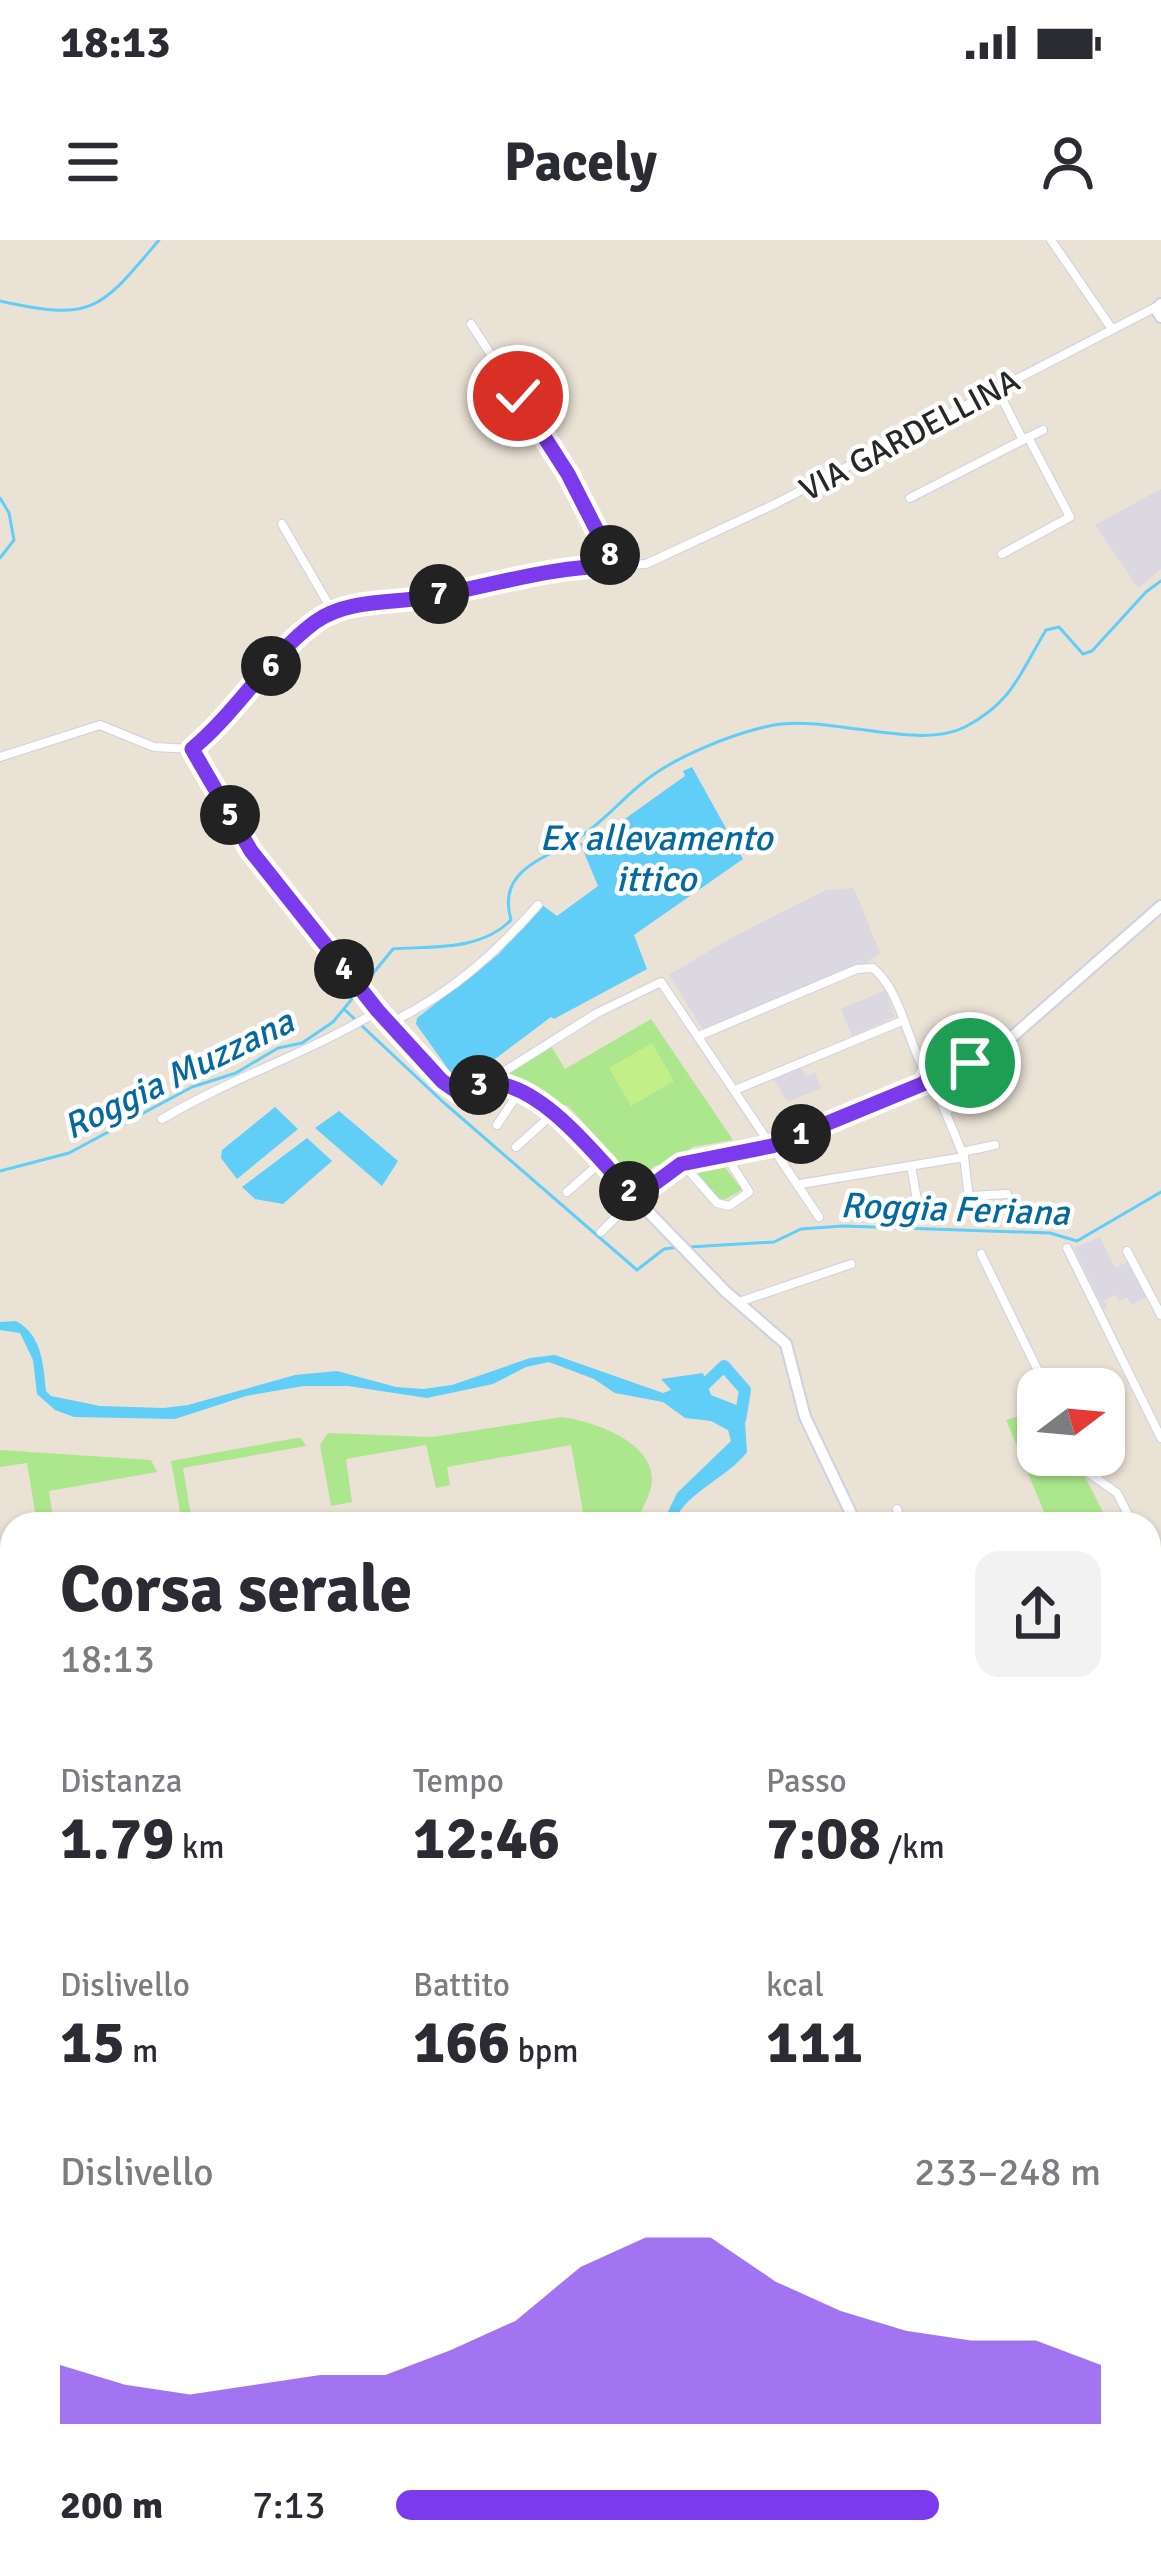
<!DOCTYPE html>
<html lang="it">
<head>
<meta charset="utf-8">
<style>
  body { margin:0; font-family:Signika,sans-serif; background:#f2f2f3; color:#2b2b33; height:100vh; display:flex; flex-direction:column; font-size:45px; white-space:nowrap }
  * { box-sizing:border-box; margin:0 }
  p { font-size:39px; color:#7c7c81 }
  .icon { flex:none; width:66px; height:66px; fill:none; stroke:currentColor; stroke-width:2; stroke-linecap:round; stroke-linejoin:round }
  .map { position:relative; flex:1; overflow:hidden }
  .details { position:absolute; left:0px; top:1272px; width:1161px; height:1065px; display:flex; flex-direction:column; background:#fff; border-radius:36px 36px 0 0; box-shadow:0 3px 9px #0004 }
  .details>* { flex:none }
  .needle { width:78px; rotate:74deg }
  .fabs { position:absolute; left:1017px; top:1128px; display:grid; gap:24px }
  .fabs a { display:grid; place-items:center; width:108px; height:108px; border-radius:24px; background:#fff; box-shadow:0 3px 9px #0004; font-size:60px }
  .pin { position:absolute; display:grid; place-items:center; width:102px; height:102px; color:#fff; margin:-51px; border:6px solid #fff; border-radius:50%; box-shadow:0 3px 12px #0007 }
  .km { position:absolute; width:60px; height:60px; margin:-30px; border-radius:50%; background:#222; color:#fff; font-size:33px; line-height:60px; text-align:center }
  .round { display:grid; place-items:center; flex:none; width:126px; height:126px; border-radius:24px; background:#f2f2f3 }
  .overview { display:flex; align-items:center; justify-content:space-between; height:204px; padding:0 60px }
  h1 { font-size:66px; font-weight:700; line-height:90px }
  .stats { display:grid; grid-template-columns:repeat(3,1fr); gap:18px; height:204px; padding:12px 60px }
  .stats div { display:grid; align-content:center }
  .stats b { font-size:60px; font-weight:700 }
  .stats small { font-size:33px; font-weight:400 }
  .stats p { font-size:33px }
  .chart { height:336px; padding:24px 60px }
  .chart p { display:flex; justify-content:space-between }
  .chart svg { width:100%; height:216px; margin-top:12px; fill:#7c3aed; opacity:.7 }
  ul { padding:0 60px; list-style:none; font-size:39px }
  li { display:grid; grid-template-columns:192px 144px 1fr; align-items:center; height:90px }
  li i { height:30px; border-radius:15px; background:#7c3aed }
  .status { display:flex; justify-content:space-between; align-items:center; height:84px; padding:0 60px; background:#fff; direction:ltr }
  .status svg { height:33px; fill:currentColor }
  header { display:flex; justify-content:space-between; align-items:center; height:156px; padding:0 60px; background:#fff; font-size:54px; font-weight:700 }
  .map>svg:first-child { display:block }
</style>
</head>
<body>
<div class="status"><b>18:13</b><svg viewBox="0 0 49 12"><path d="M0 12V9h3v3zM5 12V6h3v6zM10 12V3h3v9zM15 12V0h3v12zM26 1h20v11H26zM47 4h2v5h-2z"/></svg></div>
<header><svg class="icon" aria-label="menu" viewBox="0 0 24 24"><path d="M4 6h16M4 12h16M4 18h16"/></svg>Pacely<svg class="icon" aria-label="person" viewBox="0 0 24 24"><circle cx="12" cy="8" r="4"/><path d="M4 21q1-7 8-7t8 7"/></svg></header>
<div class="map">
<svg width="1161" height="2335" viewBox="0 0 1161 2335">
  <rect width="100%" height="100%" fill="#ebe2d6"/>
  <g fill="#dbd8e2">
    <path d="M1161,249v80l-23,19 -43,-63z"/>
    <path d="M854,648l26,65 -14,10 -163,67 -34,-55 62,-37 95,-48z"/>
    <path d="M886,750l9,27 -43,19 -11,-27z"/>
    <path d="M800,826l6,10 9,-3 6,15 -33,14 -16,-24z"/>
    <path d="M1100,997l15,31 17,-8 19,35 -20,10 -4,-8 -8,4 -4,-6 -11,5 3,7 -4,2 -29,-61z"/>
  </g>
  <g fill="#ace78e">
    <path d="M651,779l82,121 -40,7 -29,20 -8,-2 -16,12 3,7 -8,3 -19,-20 1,-8 -48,-52 -69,-30 50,-33 15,25z"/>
    <path d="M720,921l22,29 -18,10 -7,-1 -22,-28v-6z"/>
    <path d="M1038,1170v45h36l35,69h-60l-43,-104z"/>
    <path d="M562,1177c30,4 90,24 90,62 0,15 -11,31 -17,45h-89l38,-7 -13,-72 -124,22 3,18 -14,3 -10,-43 -80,14 6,43 -21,4 -11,-61 8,-12 104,4z"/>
    <path d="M296,1198h5l5,8 -123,22 9,54 -10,1 -11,-62z"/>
    <path d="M0,1210l151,10 6,12 -108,19 5,33h-17l-10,-61 -27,4z"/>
    <path d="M12,1475v361l-12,3v-362z"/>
    <path d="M12,2252v73h5l-17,8v-75z"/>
  </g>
  <path fill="#c3ef88" d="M652,803l22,38 -43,25 -22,-38z"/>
  <g fill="#60cef7">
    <path d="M692,527l51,92 -109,76 13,34 -93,50 -3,-2 -84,63h-11l-40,-56 1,-6 82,-64 42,-50 16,12 41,-30 -18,-43h11l94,-67 -2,-5z"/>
    <path d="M275,867l23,22 -61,50 -16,-21 1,-8z"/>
    <path d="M339,871l59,50 -16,25 -67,-58z"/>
    <path d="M307,898l25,23 -49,43 -28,-5 -13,-12z"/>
    <path d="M16,1081c26,14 27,42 30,70l5,5 49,10 64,2 24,-3 107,-30 42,-4 59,16 27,2 29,-4 78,-27 25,-3 108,38 8,-3 -10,-11 42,-6 8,22 33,13 3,44c-18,25 -66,43 -73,72h-12l15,-31 54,-52 -3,-11 -17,-9 -26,-3 -22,-16 -48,-9 -21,-14 -45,-17 -23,5 -33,17 -66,14 -79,-12h-44l-58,10 -71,23 -101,-2 -19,-7 -18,-16 -4,-34 -13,-27 -20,-3v-8z"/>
  </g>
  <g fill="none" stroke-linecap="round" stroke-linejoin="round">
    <g stroke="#60cef7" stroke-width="3">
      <path d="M0,61c93,21 100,9 159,-61"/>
      <path d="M0,258l9,15 5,27 -14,18"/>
      <path d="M345,770l97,91 195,169 27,-21 15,-2"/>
      <path d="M0,931l69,-18 123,-66 44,-14 42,-25 24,-5 31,-21 60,-73c39,-3 88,2 118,-29 -14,-49 29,-59 66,-81 24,-15 41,-36 63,-54 31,-27 93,-52 134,-60 57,-10 144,26 191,2 48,-25 55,-54 81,-97l13,-3 24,27 9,-3 54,-59 15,-11"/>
      <path d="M689,1007l85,-5 27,-13 42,-3 207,7 27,8 84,-49"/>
      <path d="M0,1526l12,-2"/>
      <path d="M0,1536l12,-2"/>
      <path d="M0,1544l12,-2"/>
      <path d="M0,1552l11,-4"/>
      <path d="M0,1566l12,-5"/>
      <path d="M0,1579l12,-4"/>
      <path d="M1149,1762l12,-3"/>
      <path d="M0,2259l12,-7"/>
    </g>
    <path stroke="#60cef7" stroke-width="12" d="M697,1152l27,-26 21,24 -5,30"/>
    <defs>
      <g id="street">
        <path d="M1051,0l61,89"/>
        <path d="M471,84l98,150 46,91"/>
        <path d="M997,149l26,51 20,-10"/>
        <path d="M910,258l113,-58"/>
        <path d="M282,284l51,88"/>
        <path d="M1002,314l68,-37 -42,-80"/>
        <path d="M0,517l100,-32 54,22 38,2 106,-113 26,-20 224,-47 98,-5 129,-60 381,-197"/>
        <path d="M378,771l76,80c14,1 23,-8 36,-7 62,4 106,73 145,114l-34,34"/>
        <path d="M390,783c60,-29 104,-68 148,-118"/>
        <path d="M701,795l156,-66 16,-1c29,24 34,75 54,107"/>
        <path d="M484,844l113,-71 64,-31 158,235"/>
        <path d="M935,847l29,70 6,50"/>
        <path d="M735,850l167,-69"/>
        <path d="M947,870l45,-19"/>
        <path d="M162,879c69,-41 147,-66 216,-108l-127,-160 -59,-102"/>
        <path d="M497,885l22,-33"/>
        <path d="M516,907l38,-34"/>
        <path d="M962,912l33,-7"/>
        <path d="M683,924l34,39 12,3 20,-14 -23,-36"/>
        <path d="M911,926l6,34"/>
        <path d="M800,944l164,-27"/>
        <path d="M567,952l34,-30"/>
        <path d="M971,956l36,-2"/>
        <path d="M1067,1008l94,190"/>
        <path d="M1127,1011l34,64"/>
        <path d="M981,1014l66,135"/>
        <path d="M739,1062l112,-38"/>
        <path d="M1080,1215l9,18 28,20 16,31"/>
        <path d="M897,1269l5,15"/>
        <path d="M1149,1315l12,24"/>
        <path d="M1149,1583l12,-3"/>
        <path d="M0,1959l12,1"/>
        <path d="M130,2325l3,10"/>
        <path d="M328,2325l3,10"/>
        <path d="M387,2325l2,10"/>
        <path d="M452,2325l2,10"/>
        <path d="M576,2325l4,10"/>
        <path d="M979,2325l2,10"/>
        <path d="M213,2335l35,-10"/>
        <path d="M419,2335l26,-10"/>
      </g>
      <g id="secondary">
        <path d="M1161,64l-5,5 5,8"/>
        <circle cx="932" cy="840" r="7"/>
        <path d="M938,837l75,-41 148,-130"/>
        <path d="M856,1284l-51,-107 -19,-73 -61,-53 -90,-93 46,-34 91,-18 153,-63"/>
        <path d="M1149,1364l12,-9"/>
        <path d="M0,1930l12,-3"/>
        <path d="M647,2325l3,10"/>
        <path d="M69,2335l21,-10"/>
      </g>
    </defs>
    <use href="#street" stroke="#ccd0e2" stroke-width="10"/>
    <use href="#secondary" stroke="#ccd0e2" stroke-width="14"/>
    <use href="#street" stroke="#fff" stroke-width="8"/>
    <use href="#secondary" stroke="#fff" stroke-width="10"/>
  </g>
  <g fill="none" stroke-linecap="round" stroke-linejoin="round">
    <defs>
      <path id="route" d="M518,156l50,78 47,92c-67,0 -126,21 -192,32 -35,5 -78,2 -108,24 -47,35 -78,90 -123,127l59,102 127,160 64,70 17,12c9,-3 18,-9 27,-10 55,-3 115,79 149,115l46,-34 91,-18 153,-63 4,-10 9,4 32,-14"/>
    </defs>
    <use href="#route" stroke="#fff" stroke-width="24"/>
    <use href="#route" stroke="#7c3aed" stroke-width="15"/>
  </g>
  <g text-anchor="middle" stroke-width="9" stroke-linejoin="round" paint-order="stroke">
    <g font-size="33" fill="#272727" stroke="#fff">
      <text transform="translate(909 194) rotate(-28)" y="12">VIA GARDELLINA</text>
    </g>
    <g font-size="36" font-style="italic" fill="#04699e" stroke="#fff">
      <text x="656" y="610">Ex allevamento<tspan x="656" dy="41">ittico</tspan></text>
      <text transform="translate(178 833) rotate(-26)" y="13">Roggia Muzzana</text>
      <text transform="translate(955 968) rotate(2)" y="13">Roggia Feriana</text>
    </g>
  </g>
</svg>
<div class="fabs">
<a><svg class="needle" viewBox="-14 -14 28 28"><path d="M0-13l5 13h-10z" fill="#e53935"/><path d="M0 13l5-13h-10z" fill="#7c7c81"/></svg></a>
</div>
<div class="pin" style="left:970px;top:823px;background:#1e9e55"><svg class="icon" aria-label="arrive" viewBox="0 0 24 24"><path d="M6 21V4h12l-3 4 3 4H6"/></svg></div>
<div class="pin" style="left:518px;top:156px;background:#d93025"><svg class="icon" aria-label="check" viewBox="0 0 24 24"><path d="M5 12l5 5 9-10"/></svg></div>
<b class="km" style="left:801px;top:894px">1</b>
<b class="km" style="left:629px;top:951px">2</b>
<b class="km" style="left:479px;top:845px">3</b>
<b class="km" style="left:344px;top:729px">4</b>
<b class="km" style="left:230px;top:575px">5</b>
<b class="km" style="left:271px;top:426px">6</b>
<b class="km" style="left:439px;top:354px">7</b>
<b class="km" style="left:610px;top:315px">8</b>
<section class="details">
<div class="overview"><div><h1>Corsa serale</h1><p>18:13</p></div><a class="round"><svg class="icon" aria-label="share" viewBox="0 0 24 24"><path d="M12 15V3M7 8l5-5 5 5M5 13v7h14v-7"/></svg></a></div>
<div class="stats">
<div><p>Distanza</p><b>1.79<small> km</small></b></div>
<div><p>Tempo</p><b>12:46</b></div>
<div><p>Passo</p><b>7:08<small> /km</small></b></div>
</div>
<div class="stats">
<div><p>Dislivello</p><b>15<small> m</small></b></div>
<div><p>Battito</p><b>166<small> bpm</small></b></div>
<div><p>kcal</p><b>111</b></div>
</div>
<div class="chart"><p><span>Dislivello</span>233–248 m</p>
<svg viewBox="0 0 160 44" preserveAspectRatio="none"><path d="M0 44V32L10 36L20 38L30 36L40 34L50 34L60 29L70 23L80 12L90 6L100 6L110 15L120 21L130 25L140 27L150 27L160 32V44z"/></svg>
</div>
<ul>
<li><b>200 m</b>7:13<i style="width:77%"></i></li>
</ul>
</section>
</div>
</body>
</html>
